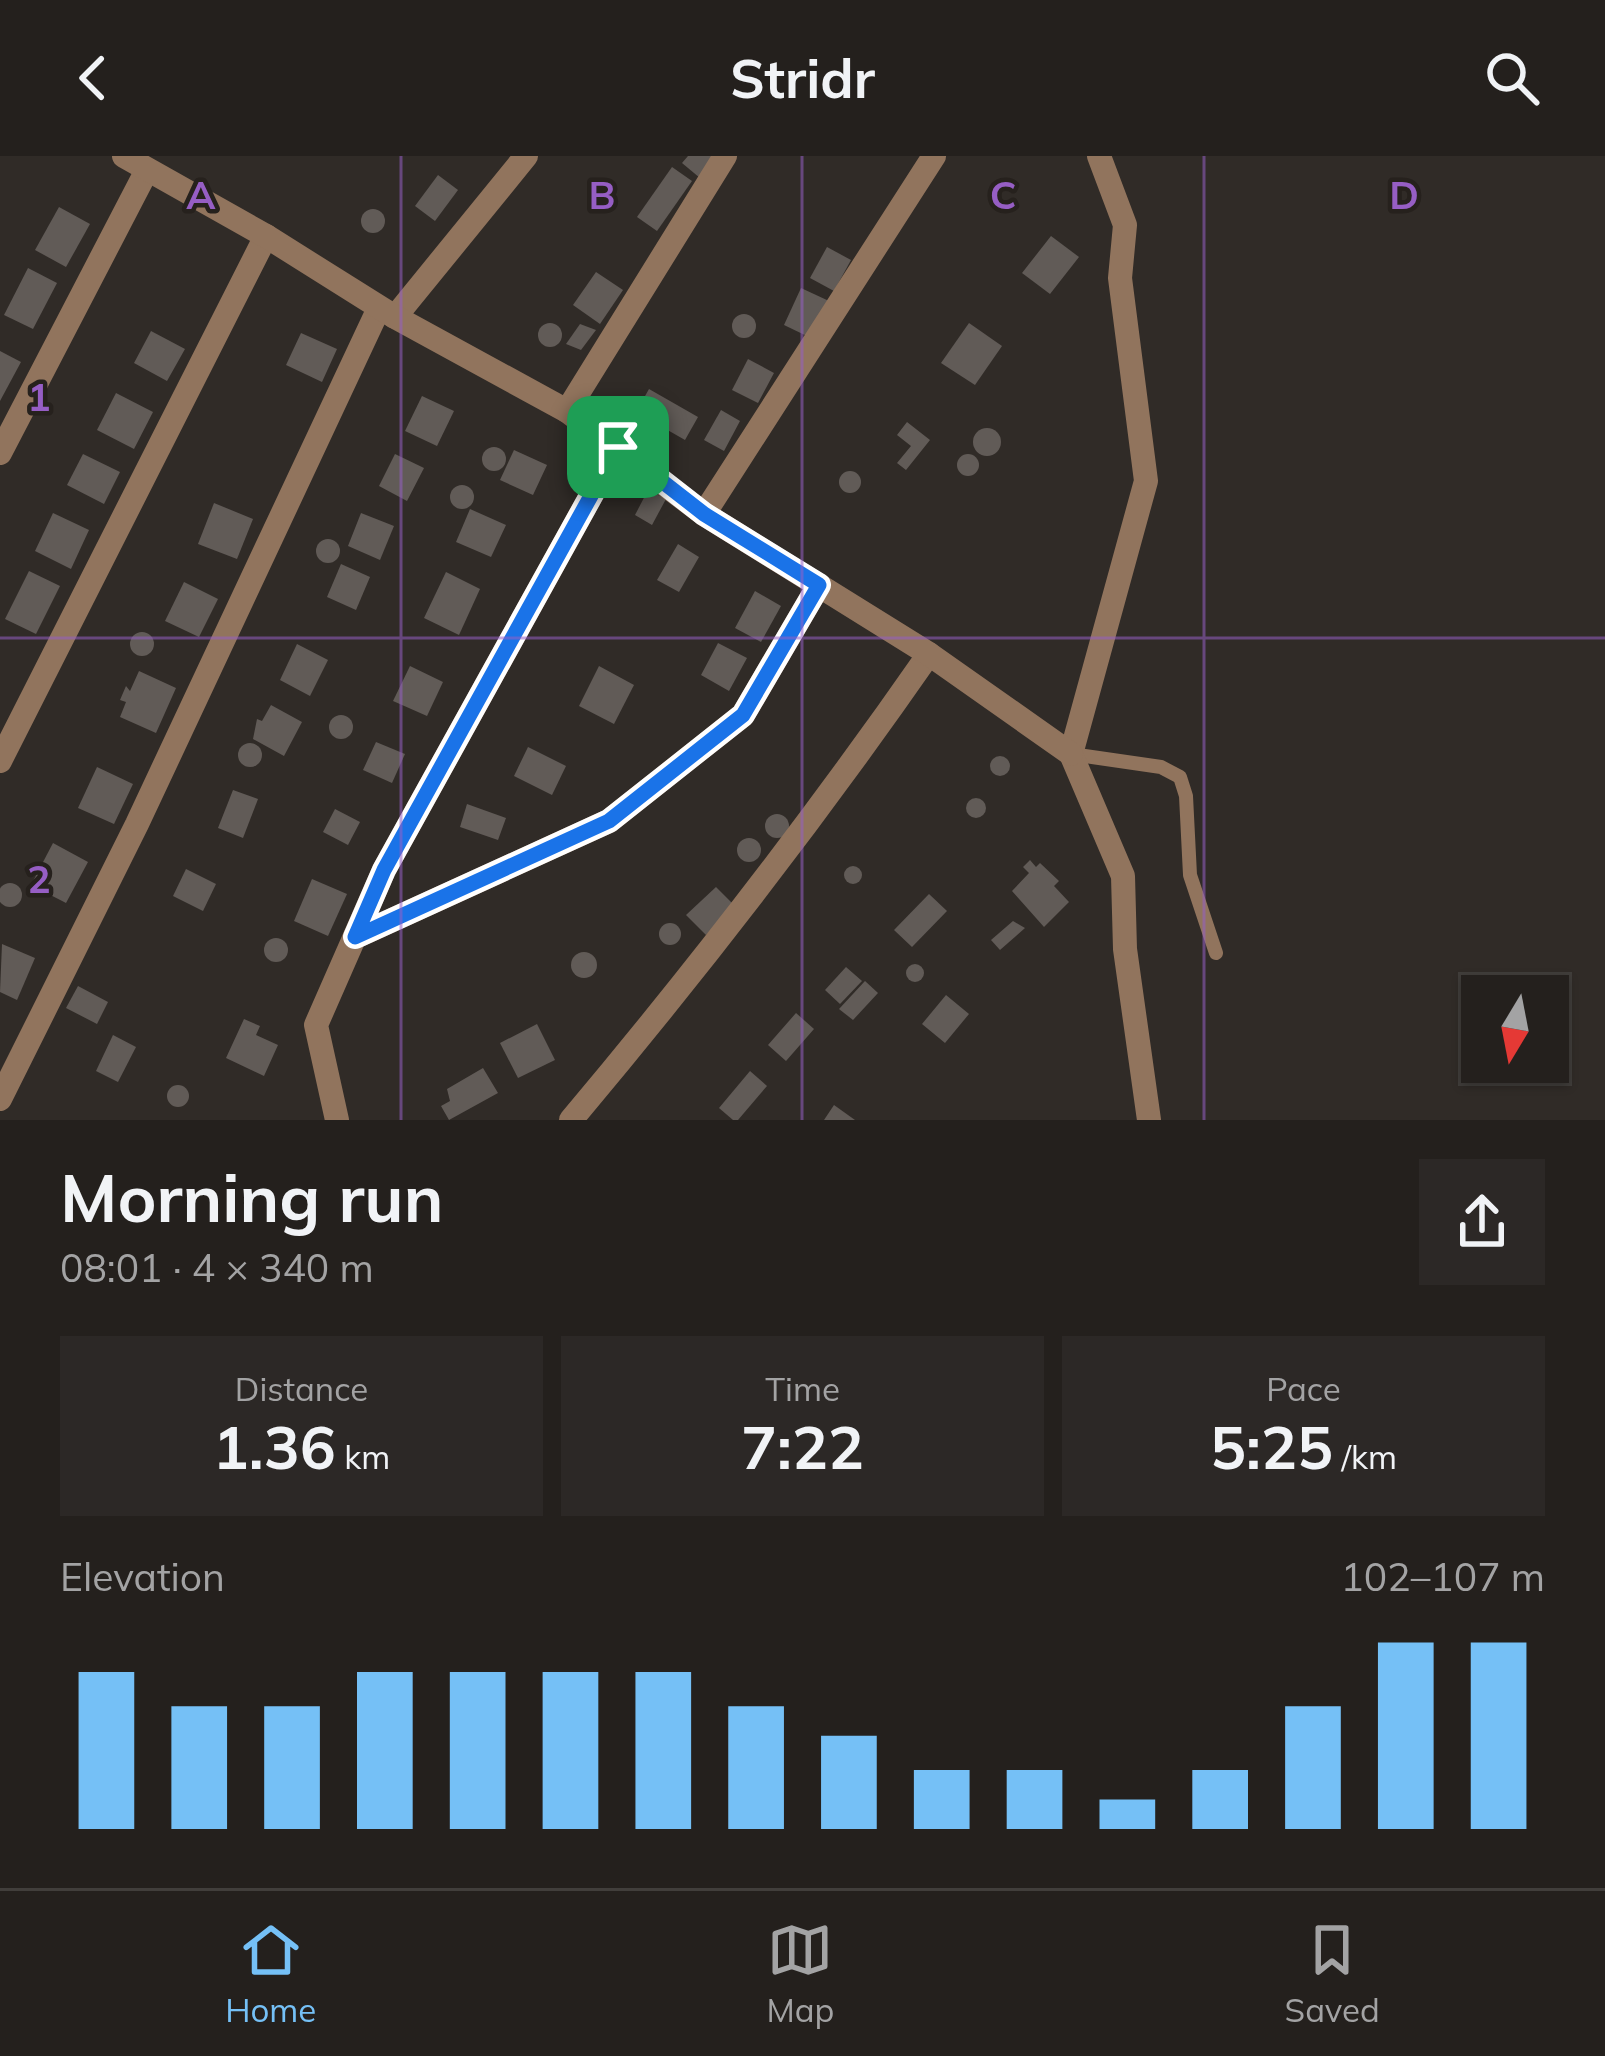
<!DOCTYPE html>
<html lang="en">
<head>
<meta charset="utf-8">
<style>
  body { margin:0; font-family:Mulish,sans-serif; background:#2c2826; color:#f1f3f6; height:100vh; display:flex; flex-direction:column; font-size:45px; white-space:nowrap }
  * { box-sizing:border-box; margin:0 }
  p { font-size:39px; color:#a3a3a4 }
  .icon { flex:none; width:66px; height:66px; fill:none; stroke:currentColor; stroke-width:2; stroke-linecap:round; stroke-linejoin:round }
  .map { position:relative; height:964px; overflow:hidden }
  .sheet { display:flex; flex-direction:column; background:#24201d; flex:1 }
  .sheet>* { flex:none }
  .needle { width:78px; rotate:190deg }
  .buttons { position:absolute; left:1461px; top:819px; display:grid; gap:24px }
  .buttons a { display:grid; place-items:center; width:108px; height:108px; border-radius:0px; background:#24201d; box-shadow:0 3px 9px #0004,0 0 0 3px #413e3b; font-size:60px }
  .pin { position:absolute; display:grid; place-items:center; width:102px; height:102px; color:#fff; margin:-51px; border-radius:24px; box-shadow:0 6px 18px #0006 }
  .round { display:grid; place-items:center; flex:none; width:126px; height:126px; border-radius:0px; background:#2c2826 }
  .headline { display:flex; align-items:center; justify-content:space-between; height:204px; padding:0 60px }
  h1 { font-size:66px; font-weight:700; line-height:90px }
  .metrics { display:grid; grid-template-columns:repeat(3,1fr); gap:18px; height:204px; padding:12px 60px }
  .metrics div { display:grid; align-content:center; border-radius:0px; background:#2c2826; text-align:center }
  .metrics b { font-size:60px; font-weight:700 }
  .metrics small { font-size:33px; font-weight:400 }
  .metrics p { font-size:33px }
  .chart { height:336px; padding:24px 60px }
  .chart p { display:flex; justify-content:space-between }
  .chart svg { width:100%; height:216px; margin-top:12px; stroke:#75c0f6; stroke-width:6 }
  header { display:flex; justify-content:space-between; align-items:center; height:156px; padding:0 60px; background:#24201d; font-size:54px; font-weight:700 }
  .tabs { display:flex; justify-content:space-around; align-items:center; height:168px; border-top:3px solid #413e3b; background:#24201d; font-size:33px; color:#a3a3a4 }
  .tabs a { display:grid; justify-items:center; gap:6px }
  .tabs .on { color:#75c0f6 }
  .map>svg:first-child { display:block }
</style>
</head>
<body>
<header><svg class="icon" aria-label="back" viewBox="0 0 24 24"><path d="M15 5l-7 7 7 7"/></svg>Stridr<svg class="icon" aria-label="search" viewBox="0 0 24 24"><circle cx="10" cy="10" r="6"/><path d="M15 15l6 6"/></svg></header>
<div class="map">
<svg width="1605" height="964" viewBox="0 0 1605 964">
  <rect width="100%" height="100%" fill="#302b27"/>
  <g fill="#615b57">
    <path d="M688,0h30l-18,22 -18,-15z"/>
    <path d="M672,11l20,14 -35,50 -20,-14z"/>
    <path d="M438,19l20,15 -23,31 -20,-15z"/>
    <path d="M59,51l31,17 -24,43 -31,-17z"/>
    <circle cx="373" cy="65" r="12"/>
    <path d="M1051,80l28,21 -29,37 -28,-21z"/>
    <path d="M827,91l24,13 -17,31 -24,-13z"/>
    <path d="M28,112l29,15 -24,46 -29,-14z"/>
    <path d="M596,116l27,18 -23,34 -27,-19z"/>
    <path d="M801,132l28,13 -18,37 -27,-13z"/>
    <circle cx="744" cy="170" r="12"/>
    <circle cx="550" cy="179" r="12"/>
    <path d="M969,167l33,23 -27,39 -34,-22z"/>
    <path d="M580,168l16,6 -15,20 -15,-6z"/>
    <path d="M151,175l34,18 -18,32 -33,-18z"/>
    <path d="M301,177l36,16 -15,33 -36,-17z"/>
    <path d="M0,195l21,11 -21,39z"/>
    <path d="M748,203l26,14 -16,30 -26,-13z"/>
    <path d="M649,233l49,28 -13,23 -49,-28z"/>
    <path d="M116,237l37,19 -19,37 -37,-19z"/>
    <path d="M422,240l32,15 -17,35 -32,-15z"/>
    <path d="M721,254l19,11 -16,30 -20,-11z"/>
    <path d="M907,266l23,18 -24,30 -9,-7 14,-17 -14,-11z"/>
    <circle cx="987" cy="286" r="14"/>
    <circle cx="494" cy="303" r="12"/>
    <path d="M514,294l33,15 -14,30 -33,-15z"/>
    <circle cx="968" cy="309" r="11"/>
    <path d="M83,298l37,18 -16,32 -37,-19z"/>
    <path d="M395,298l29,14 -17,33 -28,-15z"/>
    <circle cx="850" cy="326" r="11"/>
    <circle cx="462" cy="341" r="12"/>
    <path d="M648,334l18,9 -14,26 -17,-10z"/>
    <path d="M214,347l39,16 -16,40 -39,-15z"/>
    <path d="M470,353l36,16 -15,32 -35,-15z"/>
    <path d="M53,357l36,17 -18,39 -36,-18z"/>
    <path d="M361,357l33,13 -14,34 -32,-14z"/>
    <circle cx="328" cy="395" r="12"/>
    <path d="M678,388l21,13 -20,35 -22,-12z"/>
    <path d="M341,408l29,13 -14,33 -29,-13z"/>
    <path d="M29,415l31,15 -24,48 -31,-15z"/>
    <path d="M446,416l34,17 -21,46 -35,-17z"/>
    <path d="M184,426l34,17 -19,38 -34,-16z"/>
    <path d="M755,435l26,15 -20,36 -26,-14z"/>
    <circle cx="142" cy="488" r="12"/>
    <path d="M718,487l29,15 -18,33 -28,-16z"/>
    <path d="M297,488l31,16 -18,36 -30,-16z"/>
    <path d="M410,510l33,16 -16,34 -34,-15z"/>
    <path d="M599,510l35,19 -20,39 -35,-18z"/>
    <path d="M139,515l37,17 -20,45 -36,-16 6,-15 -6,-2 6,-14 4,5z"/>
    <path d="M271,549l31,17 -18,34 -31,-17 4,-20 5,2z"/>
    <circle cx="341" cy="571" r="12"/>
    <path d="M376,586l29,12 -13,29 -29,-13z"/>
    <circle cx="250" cy="599" r="12"/>
    <path d="M528,591l38,19 -14,29 -38,-19z"/>
    <circle cx="1000" cy="610" r="10"/>
    <path d="M97,611l36,17 -19,40 -36,-16z"/>
    <path d="M233,634l25,9 -15,39 -25,-10z"/>
    <circle cx="976" cy="652" r="10"/>
    <path d="M467,648l39,14 -8,22 -38,-13z"/>
    <path d="M335,653l25,13 -12,23 -25,-13z"/>
    <circle cx="777" cy="670" r="12"/>
    <circle cx="749" cy="694" r="12"/>
    <path d="M53,687l35,19 -22,41 -35,-18z"/>
    <path d="M1030,704l6,7 4,-4 19,18 -5,5 15,16 -25,25 -32,-36 17,-18 -6,-6z"/>
    <circle cx="853" cy="719" r="9"/>
    <path d="M186,713l30,15 -13,27 -30,-15z"/>
    <path d="M312,723l35,15 -19,42 -34,-15z"/>
    <circle cx="10" cy="739" r="12"/>
    <path d="M716,731l19,19 -29,29 -20,-20z"/>
    <path d="M929,738l18,17 -35,36 -18,-17z"/>
    <path d="M1013,765l12,7 -25,22 -9,-10z"/>
    <circle cx="670" cy="778" r="11"/>
    <circle cx="276" cy="794" r="12"/>
    <path d="M2,788l33,14 -18,42 -17,-8z"/>
    <circle cx="584" cy="809" r="13"/>
    <circle cx="915" cy="817" r="9"/>
    <path d="M846,811l16,14 -22,23 -15,-14z"/>
    <path d="M865,825l13,12 -25,27 -14,-11z"/>
    <path d="M78,830l30,16 -11,22 -31,-16z"/>
    <path d="M946,839l23,19 -24,29 -23,-19z"/>
    <path d="M796,857l18,16 -28,32 -18,-16z"/>
    <path d="M244,863l16,7 -4,9 22,10 -14,31 -38,-18z"/>
    <path d="M537,868l18,36 -37,18 -18,-35z"/>
    <path d="M113,879l23,12 -18,35 -22,-11z"/>
    <path d="M483,912l15,25 -49,27 -8,-14 9,-5 -3,-12z"/>
    <path d="M750,915l17,15 -29,34h-5l-14,-12z"/>
    <circle cx="178" cy="940" r="11"/>
    <path d="M834,949l21,15h-31z"/>
  </g>
  <g fill="none" stroke-linecap="round" stroke-linejoin="round">
    <path stroke="#91745d" stroke-width="14" d="M1071,598l90,13 19,10 6,19 4,79 26,78"/>
    <g stroke="#91745d" stroke-width="24">
      <path d="M1099,0l26,69 -5,53 26,203 -75,273 52,122 2,73 24,171"/>
      <path d="M395,161l131,-161"/>
      <path d="M567,255l158,-255"/>
      <path d="M0,297l147,-283"/>
      <path d="M704,358l230,-358"/>
      <path d="M0,605l266,-525"/>
      <path d="M355,781l254,-116 134,-106 76,-130"/>
      <path d="M0,943l137,-275 242,-516"/>
      <path d="M337,964l-21,-95 68,-155 234,-423"/>
      <path d="M571,964c127,-151 246,-305 358,-466"/>
    </g>
    <path stroke="#91745d" stroke-width="24" d="M124,0l142,80 129,81 172,94 137,103 225,140 142,100"/>
  </g>
  <g fill="none" stroke-linecap="round" stroke-linejoin="round">
    <defs>
      <path id="route" d="M618,291l86,67 115,71 -76,130 -134,106 -254,116 29,-67z"/>
    </defs>
    <use href="#route" stroke="#fff" stroke-width="24"/>
    <use href="#route" stroke="#1a73e8" stroke-width="15"/>
  </g>
  <path fill="none" stroke="#965ec4" stroke-width="3" stroke-opacity="0.55" d="M401,0v964M802,0v964M1204,0v964M0,482h1605"/>
  <g font-size="39" text-anchor="middle" font-weight="bold" fill="#965ec4" stroke="#26211d" stroke-width="9" stroke-linejoin="round" paint-order="stroke">
    <text x="201" y="53">A</text>
    <text x="602" y="53">B</text>
    <text x="1003" y="53">C</text>
    <text x="1404" y="53">D</text>
    <text x="39" y="255">1</text>
    <text x="39" y="737">2</text>
  </g>
</svg>
<div class="buttons">
<a><svg class="needle" viewBox="-14 -14 28 28"><path d="M0-13l5 13h-10z" fill="#e53935"/><path d="M0 13l5-13h-10z" fill="#a3a3a4"/></svg></a>
</div>
<div class="pin" style="left:618px;top:291px;background:#1e9e55"><svg class="icon" aria-label="arrive" viewBox="0 0 24 24"><path d="M6 21V4h12l-3 4 3 4H6"/></svg></div>
</div>
<section class="sheet">
<div class="headline"><div><h1>Morning run</h1><p>08:01 · 4 × 340 m</p></div><a class="round"><svg class="icon" aria-label="share" viewBox="0 0 24 24"><path d="M12 15V3M7 8l5-5 5 5M5 13v7h14v-7"/></svg></a></div>
<div class="metrics">
<div><p>Distance</p><b>1.36<small> km</small></b></div>
<div><p>Time</p><b>7:22</b></div>
<div><p>Pace</p><b>5:25<small> /km</small></b></div>
</div>
<div class="chart"><p><span>Elevation</span>102–107 m</p>
<svg viewBox="0 0 160 44" preserveAspectRatio="none"><path d="M5 44V12M15 44V19M25 44V19M35 44V12M45 44V12M55 44V12M65 44V12M75 44V19M85 44V25M95 44V32M105 44V32M115 44V38M125 44V32M135 44V19M145 44V6M155 44V6"/></svg>
</div>
</section>
<nav class="tabs">
<a class="on"><svg class="icon" aria-label="home" viewBox="0 0 24 24"><path d="M3 11l9-7 9 7M6 9v11h12V9"/></svg>Home</a>
<a><svg class="icon" aria-label="map" viewBox="0 0 24 24"><path d="M3 6l6-2 6 2 6-2v14l-6 2-6-2-6 2zM9 4v14M15 6v14"/></svg>Map</a>
<a><svg class="icon" aria-label="saved" viewBox="0 0 24 24"><path d="M7 4h10v16l-5-4-5 4z"/></svg>Saved</a>
</nav>
</body>
</html>
